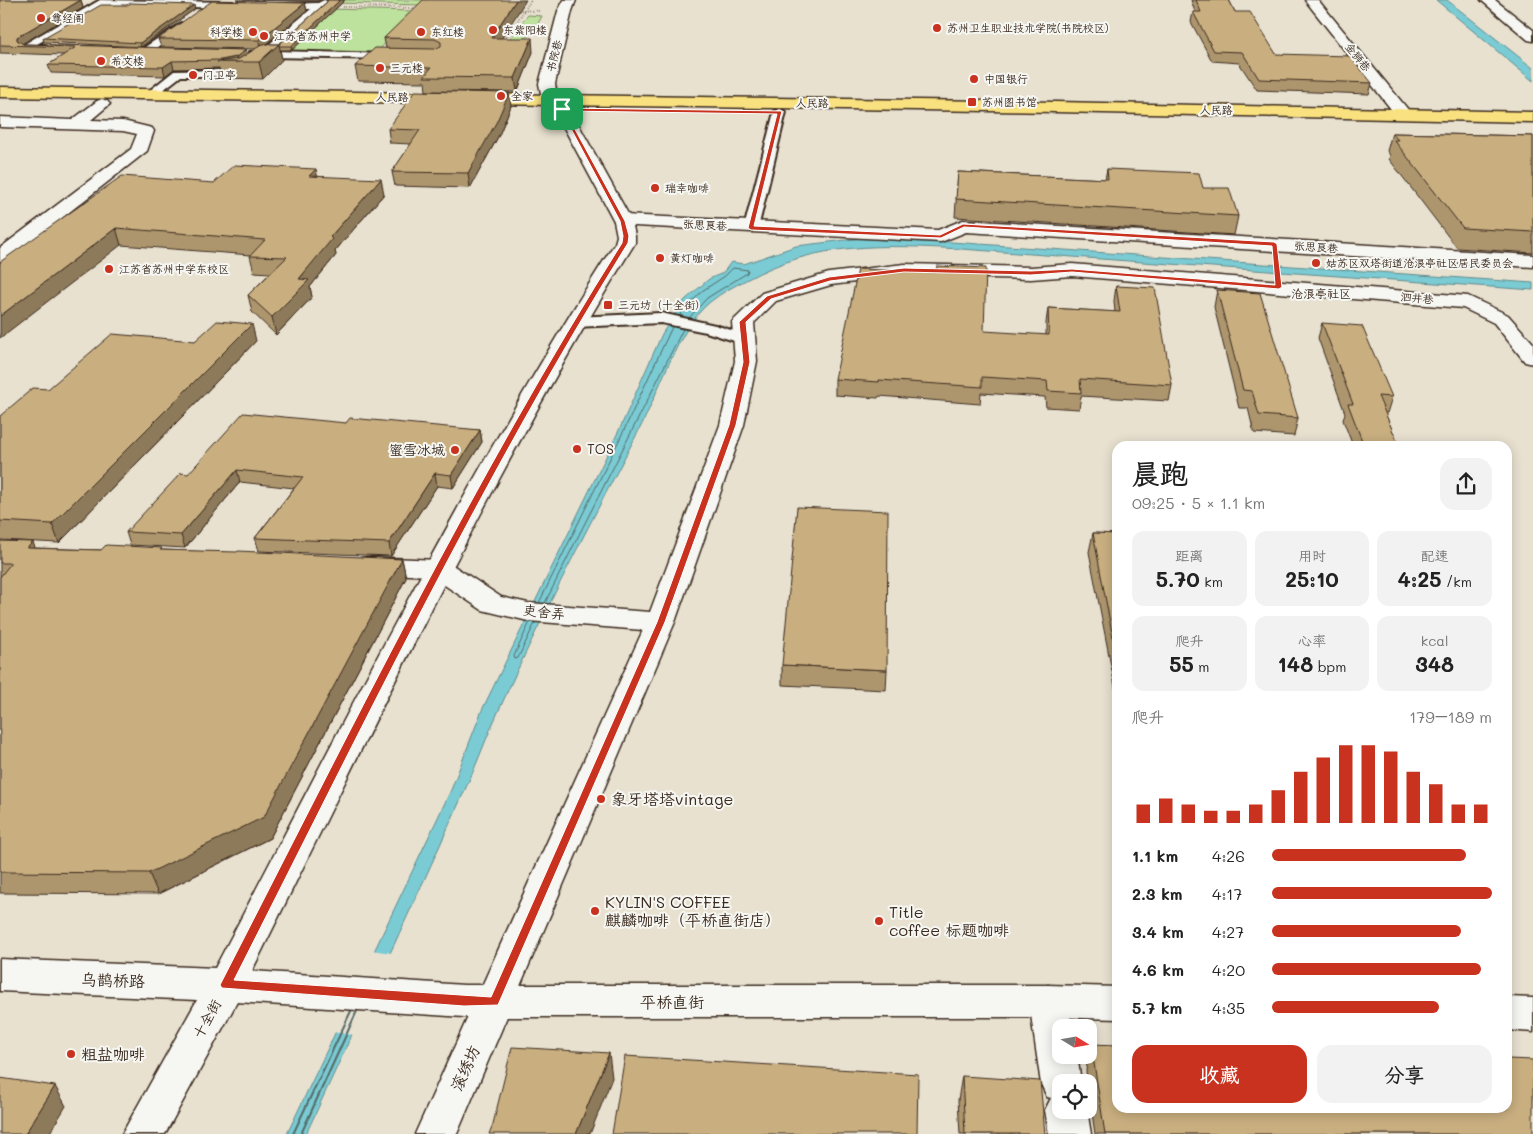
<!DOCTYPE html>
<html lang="zh">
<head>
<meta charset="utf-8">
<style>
  body { margin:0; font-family:Mali,"LXGW WenKai TC",sans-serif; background:#f2f2f2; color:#222; height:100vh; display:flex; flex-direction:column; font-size:19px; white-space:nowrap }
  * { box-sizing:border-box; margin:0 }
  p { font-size:16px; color:#767676 }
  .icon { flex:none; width:28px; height:28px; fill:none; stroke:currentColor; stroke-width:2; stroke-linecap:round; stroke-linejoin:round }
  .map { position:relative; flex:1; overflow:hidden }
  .drawer { position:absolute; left:1112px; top:441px; width:400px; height:672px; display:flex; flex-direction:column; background:#fff; border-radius:15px; box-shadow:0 2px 12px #0003 }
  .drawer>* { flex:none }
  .needle { width:32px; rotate:101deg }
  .controls { position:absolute; left:1052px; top:1019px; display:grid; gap:10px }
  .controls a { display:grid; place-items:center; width:45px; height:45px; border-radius:10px; background:#fff; box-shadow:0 2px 12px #0003; font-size:25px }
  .pin { position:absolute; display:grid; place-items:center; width:42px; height:42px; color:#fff; margin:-21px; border-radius:10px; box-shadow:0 2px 8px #0006 }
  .round { display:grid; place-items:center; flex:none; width:52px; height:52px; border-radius:15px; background:#f2f2f2 }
  .head { display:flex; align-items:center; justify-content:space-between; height:85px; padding:0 20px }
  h1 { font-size:28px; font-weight:800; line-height:38px }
  .figures { display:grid; grid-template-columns:repeat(3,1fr); gap:8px; height:85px; padding:5px 20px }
  .figures div { display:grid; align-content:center; border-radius:12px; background:#f2f2f2; text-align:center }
  .figures b { font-size:21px; font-weight:800 }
  .figures small { font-size:14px; font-weight:400 }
  .figures p { font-size:14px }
  .chart { height:140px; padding:10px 20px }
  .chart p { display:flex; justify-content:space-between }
  .chart svg { width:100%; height:90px; margin-top:5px; stroke:#c8321e; stroke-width:6 }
  .button { display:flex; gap:10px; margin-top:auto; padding:10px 20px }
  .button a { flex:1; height:58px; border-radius:15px; background:#c8321e; color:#fff; font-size:20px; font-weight:800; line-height:58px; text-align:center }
  .button a+a { background:#f2f2f2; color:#222 }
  ul { padding:0 20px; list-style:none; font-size:16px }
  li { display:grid; grid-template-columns:80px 60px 1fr; align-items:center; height:38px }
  li i { height:12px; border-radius:6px; background:#c8321e }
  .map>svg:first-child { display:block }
</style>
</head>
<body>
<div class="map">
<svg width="1533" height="1134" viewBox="0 0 1533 1134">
  <rect width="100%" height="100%" fill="#e8e1d0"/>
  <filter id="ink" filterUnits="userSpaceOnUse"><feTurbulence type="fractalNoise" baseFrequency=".02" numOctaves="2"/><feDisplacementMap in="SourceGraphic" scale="10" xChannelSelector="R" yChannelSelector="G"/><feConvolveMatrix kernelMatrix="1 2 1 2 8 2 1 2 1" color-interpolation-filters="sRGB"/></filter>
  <g filter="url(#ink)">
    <g fill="#bde29d" stroke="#7c865e">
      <path d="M338,0h88l-5,5 -86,-2z"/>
      <path d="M327,9l89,2 -40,42 -96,-2z"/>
      <path d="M528,15l14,1 -7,13 -16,15 -16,3z"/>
    </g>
    <g fill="#7acbd4" stroke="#618b8b">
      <path d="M1436,0h11l86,68v13z"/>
      <path d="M863,238l74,3 596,42v7l-572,-41c-78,-4 -144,-8 -215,31 -12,6 -25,13 -36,22 -33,27 -51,91 -72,130 -48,91 -96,183 -139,278 -13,27 -22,55 -35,82 -51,115 -106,228 -158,342h-19l164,-344 31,-80 139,-284 41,-92 13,-21 10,-13 24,-21 14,-6 8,-11 13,2 52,-18z"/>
    </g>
    <path fill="#e8e1d0" d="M371,950l21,3 -38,82 -22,-3z"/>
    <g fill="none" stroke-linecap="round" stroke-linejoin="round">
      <g stroke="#546a67" stroke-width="1">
        <path d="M679,316l23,-25 23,-15 8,-8 15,2 -1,3 -40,25 -18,20"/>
        <path d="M539,603l86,-175 47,-101"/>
        <path d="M545,603c45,-92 93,-182 138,-274"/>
        <path d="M530,622l-16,34 1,3 3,-1 17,-35"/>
      </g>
      <g stroke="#546a67" stroke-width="2">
        <path d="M293,1134l58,-123"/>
        <path d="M301,1134l56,-123"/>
      </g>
      <defs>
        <g id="lane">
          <path d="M100,0l133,2 5,3 -5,3 -128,-3 -68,39 14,2 1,2 -1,2 -25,-1 -5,-3z"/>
          <path d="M324,0l3,1v4l-54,46 119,3 5,3 -1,2 -130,-2 -10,9 -14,7 -19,3h-42l-27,21h-8l-2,-2 30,-24 49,-1 16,-3 15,-10 -5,-3 1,-2 11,-1 50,-42h-31l-5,-3 2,-2 41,-1z"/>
          <path d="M181,23l5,3 -2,2c-15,11 -45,39 -63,23l5,-3 16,1z"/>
          <path d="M780,109l6,3 -28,116 -2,3h-10l-2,-3 30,-116z"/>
          <path d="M661,313l54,12 35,11 2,3 -2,3 -6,2 -38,-12 -45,-9 -86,4 -5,-2 -3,-3 3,-3 5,-2z"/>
        </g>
        <g id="street">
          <path d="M1305,0h13l92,112 2,3 -2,3h-12z"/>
          <path d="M102,99l5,2 3,3 -19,16 32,1 29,7 2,3 -7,20 -140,110 -7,2v-15l131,-99 6,-15 -14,-3 -123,-4v-10l72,3 25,-19z"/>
          <path d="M623,215l315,15 25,-10 570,35v12l-567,-35 -25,10 -325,-17 -2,-4 2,-4z"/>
          <path d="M904,264l127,3 41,-3 396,32 40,19 25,28v21l-8,-2 -31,-39 -31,-15 -391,-32 -41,3 -127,-3 -73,9 -55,16 -22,22 3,38 -13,64 -69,197 -218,512h-42l228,-504 -115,-9 -46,-11 -51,-34 -64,-3 -10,-2 -4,-6 4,-6 10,-2 71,3 10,2 53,35 27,6 122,9 70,-187 15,-64 -3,-39 4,-4 26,-25 67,-20z"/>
          <path d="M1048,985l14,4 5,12 5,27h-11v27h16l4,27h-20v28h26l4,24h-42l-4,-24 6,-12 -4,-1 -6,-13 -12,-83 5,-12z"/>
        </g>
        <g id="secondary">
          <path d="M564,0h12l-4,11 -17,73 2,12 13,13 62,112 3,15v7c-145,233 -261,482 -383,728l212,14h584l70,2v32l-70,-2h-584l-227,-15 -72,132h-43l75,-134 -197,-9v-32l215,9c128,-244 251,-493 400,-725l2,-7 -3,-15 -59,-110 -13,-13 -3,-14 19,-73z"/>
          <path d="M1481,0h14l38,30v11l-5,-1z"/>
          <path d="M1508,997l25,1v34l-25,-2z"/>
        </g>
        <path id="primary" d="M0,87l1056,15 477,10v10l-477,-10 -1056,-15z"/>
      </defs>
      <use href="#lane" stroke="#3b2a1e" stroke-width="4"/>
      <use href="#street" stroke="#3b2a1e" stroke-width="3"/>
      <use href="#secondary" stroke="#3b2a1e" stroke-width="3"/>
      <use href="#primary" stroke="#3b2a1e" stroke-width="3"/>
      <g stroke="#3b2a1e" stroke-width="2" stroke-dasharray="0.5 2" stroke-linecap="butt">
        <path d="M343,7l74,1"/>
        <path d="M516,10l24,1"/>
        <path d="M504,41l27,-41"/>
      </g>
      <use href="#lane" fill="#f6f6f2" fill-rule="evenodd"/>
      <use href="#street" fill="#f6f6f2" fill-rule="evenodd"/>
      <use href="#secondary" fill="#f6f6f2" fill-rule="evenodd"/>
      <use href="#primary" fill="#fae180" fill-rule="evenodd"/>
    </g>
    <g fill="#ad966e" stroke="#3b2a1e">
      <path d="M0,0h81l2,8 -60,36 223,6 1,4 8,-5 -94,-2 -3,-8 147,-36 2,8 -41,33h13l48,-42v-2h18l-53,50h-12l2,10 -19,19 -42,-1 -2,-10 -45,1 -9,7 -114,-3 -3,-8 16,-10 -64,-2z"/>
      <path d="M236,0h84l-2,1z"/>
      <path d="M1191,0h38l6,12 41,42 96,29 -3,11 -112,-4 -18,-27 -27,-2 -21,-39 2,-10h2z"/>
      <path d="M127,5l68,4 -54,38 -97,-5 -1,-4z"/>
      <path d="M384,38h117l32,14 -16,40 -91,-1 -1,-9 -67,-1 -3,-15 31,-18z"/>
      <path d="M511,106l-12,29 -29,53 -75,-2 -3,-14 19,-28 -21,-1 -2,-14z"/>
      <path d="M1392,133l141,3v117l-76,-5 -68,-89 1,-4 -3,-4z"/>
      <path d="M1107,169l96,19 35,28 -4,19 -279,-18 3,-45 147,7z"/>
      <path d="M317,176l67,18 -49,57 1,4 -26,32 2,10 -36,38 -24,-23 -4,-17 22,-22 -16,-1 -4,-16 1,-1 -130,-10 -121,17 214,-79z"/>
      <path d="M1116,286l56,99 -3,16 -88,-5 -2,13 -33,-2 -1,-10 -64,-4 -1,11 -101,-8 -1,2 -43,-3v-16l211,-44v-12l2,-15 67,4 -1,-11z"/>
      <path d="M1217,290l81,128 -4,18 -40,-3 -6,-25h-9l-25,-101z"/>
      <path d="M1322,323l70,74 -5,16h-2l14,33h-46l-10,-26 2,-7 -27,-75z"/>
      <path d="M195,341h61l-197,202 -59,-3v-124l48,-27z"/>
      <path d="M346,423l134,7 2,12 -29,46 -16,-2 -46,70 -132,-5 -4,-13 39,-50 -54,-6 -55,66 -55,-3 -4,-13 62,-58z"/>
      <path d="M1093,533l25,1v168l-29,-150z"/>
      <path d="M0,541l35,7 66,2h62l239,9 4,19 -136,260 -112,56 -158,-1z"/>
      <path d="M782,665l105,5 -1,20 -104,-5z"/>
      <path d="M1091,1044l442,90h-438l-6,-42v-10h-2l-1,-12z"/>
      <path d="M962,1076l83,58h-85l-2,-34z"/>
    </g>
    <g fill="#8d7a5a" stroke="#3b2a1e">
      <path d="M81,0l2,8 -63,37 -3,-5v-3z"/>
      <path d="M340,0h5l-53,50 -1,-4z"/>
      <path d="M516,0h10l-33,52 -2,-14z"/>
      <path d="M305,3l2,8 -47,38 -1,-9z"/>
      <path d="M194,5l1,4 -54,38 -1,-4z"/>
      <path d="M532,38l1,14 -16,40 -2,-14z"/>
      <path d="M279,44l3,16 -19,19 -4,-17z"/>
      <path d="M246,50l2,9 -10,3 -2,-5z"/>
      <path d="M236,57l2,5h-17v-2z"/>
      <path d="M172,61l2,8 -9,7 -2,-9z"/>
      <path d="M509,93l2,13 -12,29 -29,53 -2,-15z"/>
      <path d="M316,169l3,16 -10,-9z"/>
      <path d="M381,179l3,15 -49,57 1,4 -26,32 2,10 -36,38 -4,-18 58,-80z"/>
      <path d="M116,228l5,17 -121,93v-22z"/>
      <path d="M252,324l4,17 -197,202 -7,-19z"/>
      <path d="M480,430l2,12 -29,46 -2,-13z"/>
      <path d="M237,470l3,12 -55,66 -4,-13z"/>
      <path d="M435,473l2,13 -46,70 -2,-13z"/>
      <path d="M33,542l7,20 -13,-14z"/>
      <path d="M402,559l4,19 -136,260 -112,56 -9,-21z"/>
      <path d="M609,1053l3,25 -22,56h-14z"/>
      <path d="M55,1086l11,20 -17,28h-24z"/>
    </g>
    <g fill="#c9af80" stroke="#3b2a1e">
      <path d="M0,0h81l-64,37v3l6,4 223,6 -10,7 -15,3 -49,1 -9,6 -115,-2 28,-18 -76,-2z"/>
      <path d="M327,0h13l-49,46h-12v-2l-2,2 50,-44z"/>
      <path d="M423,0h93l-25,38h41l-17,40 -91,-1 7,-9 -76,-2 20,-18 60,1 6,-3v-4l-6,-3 -51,-1z"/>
      <path d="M1196,0h33l6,12h15l26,42 74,2 22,27 -113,-4 -17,-27 -28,-1 -21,-39h8z"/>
      <path d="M212,1l93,2 -46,37 -101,-1z"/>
      <path d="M131,3l63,2 -54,38 -97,-5 58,-33h26z"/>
      <path d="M263,44h16l-20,18h-42l22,-3z"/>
      <path d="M415,91l94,2 -12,28 -29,52 -76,-1 28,-42 -32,-1z"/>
      <path d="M1392,133l141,3v96l-70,-4 -69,-88h4z"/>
      <path d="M234,165l82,4 -7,7 72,3 -51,58 2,2 -33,40 10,1 -37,37 -24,-22 39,-38 -37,-1 15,-16 -149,-12 -116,88v-54l122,-86 92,7z"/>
      <path d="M1107,169l92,4 4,15h26l9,28 -282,-17 2,-27 150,7z"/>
      <path d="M937,266l49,2 -2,63 65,4 -1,-27 72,4 -4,-26 39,2 17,97 -92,-6 1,14 -33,-2 -1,-10 -65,-4v10l-103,-7v2l-44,-3 23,-110 78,3z"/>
      <path d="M1217,290l43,3 38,125 -39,-3 -7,-24 -9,-1z"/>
      <path d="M217,321l35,3 -200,200 -52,-3v-105l33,-28 15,1 64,-55 83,7z"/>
      <path d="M1322,323l40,3 30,71 -14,-1 21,50h-35l-16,-42h5z"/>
      <path d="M243,413l103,10 4,-5 130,12 -29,45 -16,-2 -46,70 -134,-5 48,-61 -66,-7 -56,65 -55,-3 55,-59 7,1z"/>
      <path d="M797,507l91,4 -1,159 -105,-5z"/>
      <path d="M1093,533l25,1v130z"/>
      <path d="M0,541l33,1 -6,6 74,2 5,-5 56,3 -2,2 77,2 1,-1 164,8 -138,258 -115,56 -149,-1v-295l11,-14h-11z"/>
      <path d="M1091,1044l27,1v64h390v-50l25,1v74h-428z"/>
      <path d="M512,1047l97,6 -33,81h-87l4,-10z"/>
      <path d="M625,1056l293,18 -1,60h-305z"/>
      <path d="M962,1076l78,5 5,53h-80z"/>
      <path d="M0,1078l55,8 -30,48h-25z"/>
    </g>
  </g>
  <path fill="#c8321e" stroke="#fff" fill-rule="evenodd" d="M560,108l222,3 -28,115 186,9 23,-11 311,18 3,2 5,43 -3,2 -207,-17 -41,3 -127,-3 -74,9 -59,18 -25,23 4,40 -14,63 -71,197 -167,383 -34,1 -242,-18 -2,-3 2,-4c128,-249 251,-501 400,-738l1,-7 -3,-15zM565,111l212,3 -29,114 3,2 190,8 23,-11 308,19 3,39 -203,-16 -41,2 -127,-3 -75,9 -62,19 -28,26 4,40 -14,63 -72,197 -166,375 -257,-17c126,-248 247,-500 394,-737l1,-7 -4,-15z"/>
  <g fill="#c8321e" stroke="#f6f6f2" stroke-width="2">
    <circle cx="41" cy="18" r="5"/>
    <circle cx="937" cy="28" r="5"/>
    <circle cx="493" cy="30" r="5"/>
    <circle cx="253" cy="32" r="5"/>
    <circle cx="421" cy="32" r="5"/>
    <circle cx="264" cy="36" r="5"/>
    <circle cx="101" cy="61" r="5"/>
    <circle cx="380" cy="68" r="5"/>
    <circle cx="193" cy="75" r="5"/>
    <circle cx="974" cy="79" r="5"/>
    <circle cx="501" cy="96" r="5"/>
    <rect x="967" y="97" width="10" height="10" rx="2.5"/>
    <circle cx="655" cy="188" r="5"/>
    <circle cx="660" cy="258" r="5"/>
    <circle cx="1316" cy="263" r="5"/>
    <circle cx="109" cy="269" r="5"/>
    <rect x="603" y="300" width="10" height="10" rx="2.5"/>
    <circle cx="577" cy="449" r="5"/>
    <circle cx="455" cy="450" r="5"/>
    <circle cx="601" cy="799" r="5"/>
    <circle cx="595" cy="911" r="5"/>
    <circle cx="879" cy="921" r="5"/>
    <circle cx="71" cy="1054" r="5"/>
  </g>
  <g text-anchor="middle" stroke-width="4" stroke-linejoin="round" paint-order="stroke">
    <g font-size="11" fill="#3b2a1e" stroke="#f6f6f2" text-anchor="start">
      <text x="51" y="22">尊经阁</text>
      <text x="947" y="32">苏州卫生职业技术学院(书院校区)</text>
      <text x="503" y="34">东紫阳楼</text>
      <text x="243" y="36" text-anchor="end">科学楼</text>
      <text x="431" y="36">东红楼</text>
      <text x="274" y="40">江苏省苏州中学</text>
      <text x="111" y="65">希文楼</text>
      <text x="390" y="72">三元楼</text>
      <text x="203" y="79">门卫亭</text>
      <text x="984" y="83">中国银行</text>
      <text x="511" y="100">全家</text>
      <text x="982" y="106">苏州图书馆</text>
      <text x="665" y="192">瑞幸咖啡</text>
      <text x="670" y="262">黄灯咖啡</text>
      <text x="1326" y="267">姑苏区双塔街道沧浪亭社区居民委员会</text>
      <text x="119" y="273">江苏省苏州中学东校区</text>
      <text x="618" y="309">三元坊（十全街）</text>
    </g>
    <g font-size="11" fill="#3b2a1e" stroke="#f6f6f2">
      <text transform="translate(554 56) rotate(-76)" y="4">书院巷</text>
      <text transform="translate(1358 57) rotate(51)" y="4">金狮巷</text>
      <text transform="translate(392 97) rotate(1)" y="4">人民路</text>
      <text transform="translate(812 103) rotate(1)" y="4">人民路</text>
      <text transform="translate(1216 110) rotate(1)" y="4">人民路</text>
      <text transform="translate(705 225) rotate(3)" y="4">张思良巷</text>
      <text transform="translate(1316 247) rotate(4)" y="4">张思良巷</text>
      <text transform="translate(1417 298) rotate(5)" y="4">泗井巷</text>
    </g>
    <g font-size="12" fill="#3b2a1e" stroke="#f6f6f2">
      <text x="1321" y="298">沧浪亭社区</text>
    </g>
    <g font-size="14" fill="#3b2a1e" stroke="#f6f6f2" text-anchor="start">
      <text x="587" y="454">TOS</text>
      <text x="445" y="455" text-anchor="end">蜜雪冰城</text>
    </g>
    <g font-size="14" fill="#3b2a1e" stroke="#f6f6f2">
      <text transform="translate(544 612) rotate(6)" y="5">吏舍弄</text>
      <text transform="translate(207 1019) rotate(-61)" y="5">十全街</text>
    </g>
    <g font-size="16" fill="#3b2a1e" stroke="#f6f6f2" text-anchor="start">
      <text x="611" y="805">象牙塔塔vintage</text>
      <text x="605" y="908">KYLIN'S COFFEE<tspan x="605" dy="18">麒麟咖啡（平桥直街店）</tspan></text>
      <text x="889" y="918">Title<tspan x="889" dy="18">coffee 标题咖啡</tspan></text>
      <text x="81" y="1060">粗盐咖啡</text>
    </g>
    <g font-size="16" fill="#3b2a1e" stroke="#f6f6f2">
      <text transform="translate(113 980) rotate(2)" y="6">乌鹊桥路</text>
      <text x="672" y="1008">平桥直街</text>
      <text transform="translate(465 1068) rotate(-66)" y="6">滚绣坊</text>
    </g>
  </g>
</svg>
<div class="controls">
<a><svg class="needle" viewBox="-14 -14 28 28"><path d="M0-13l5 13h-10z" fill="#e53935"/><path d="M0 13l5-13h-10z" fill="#767676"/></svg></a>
<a><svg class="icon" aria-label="locate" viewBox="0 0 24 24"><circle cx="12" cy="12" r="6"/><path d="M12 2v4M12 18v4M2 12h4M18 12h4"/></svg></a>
</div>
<div class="pin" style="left:562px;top:109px;background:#1e9e55"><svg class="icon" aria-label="arrive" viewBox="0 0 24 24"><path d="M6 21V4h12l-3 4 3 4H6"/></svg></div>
<section class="drawer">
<div class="head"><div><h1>晨跑</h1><p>09:25 · 5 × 1.1 km</p></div><a class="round"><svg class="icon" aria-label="share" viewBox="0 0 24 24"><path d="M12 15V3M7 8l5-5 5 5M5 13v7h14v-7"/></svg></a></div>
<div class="figures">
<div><p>距离</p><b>5.70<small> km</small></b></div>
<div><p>用时</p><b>25:10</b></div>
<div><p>配速</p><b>4:25<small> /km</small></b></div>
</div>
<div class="figures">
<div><p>爬升</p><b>55<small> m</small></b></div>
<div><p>心率</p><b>148<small> bpm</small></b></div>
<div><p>kcal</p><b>348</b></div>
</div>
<div class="chart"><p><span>爬升</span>179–189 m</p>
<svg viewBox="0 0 160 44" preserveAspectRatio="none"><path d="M5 44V35M15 44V32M25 44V35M35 44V38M45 44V38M55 44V35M65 44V28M75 44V19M85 44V12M95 44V6M105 44V6M115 44V9M125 44V19M135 44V25M145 44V35M155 44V35"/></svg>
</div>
<ul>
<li><b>1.1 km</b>4:26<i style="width:88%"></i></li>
<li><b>2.3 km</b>4:17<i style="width:100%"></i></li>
<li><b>3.4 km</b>4:27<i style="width:86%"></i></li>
<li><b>4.6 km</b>4:20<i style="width:95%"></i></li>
<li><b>5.7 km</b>4:35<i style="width:76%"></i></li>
</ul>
<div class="button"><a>收藏</a><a>分享</a></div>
</section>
</div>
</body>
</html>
